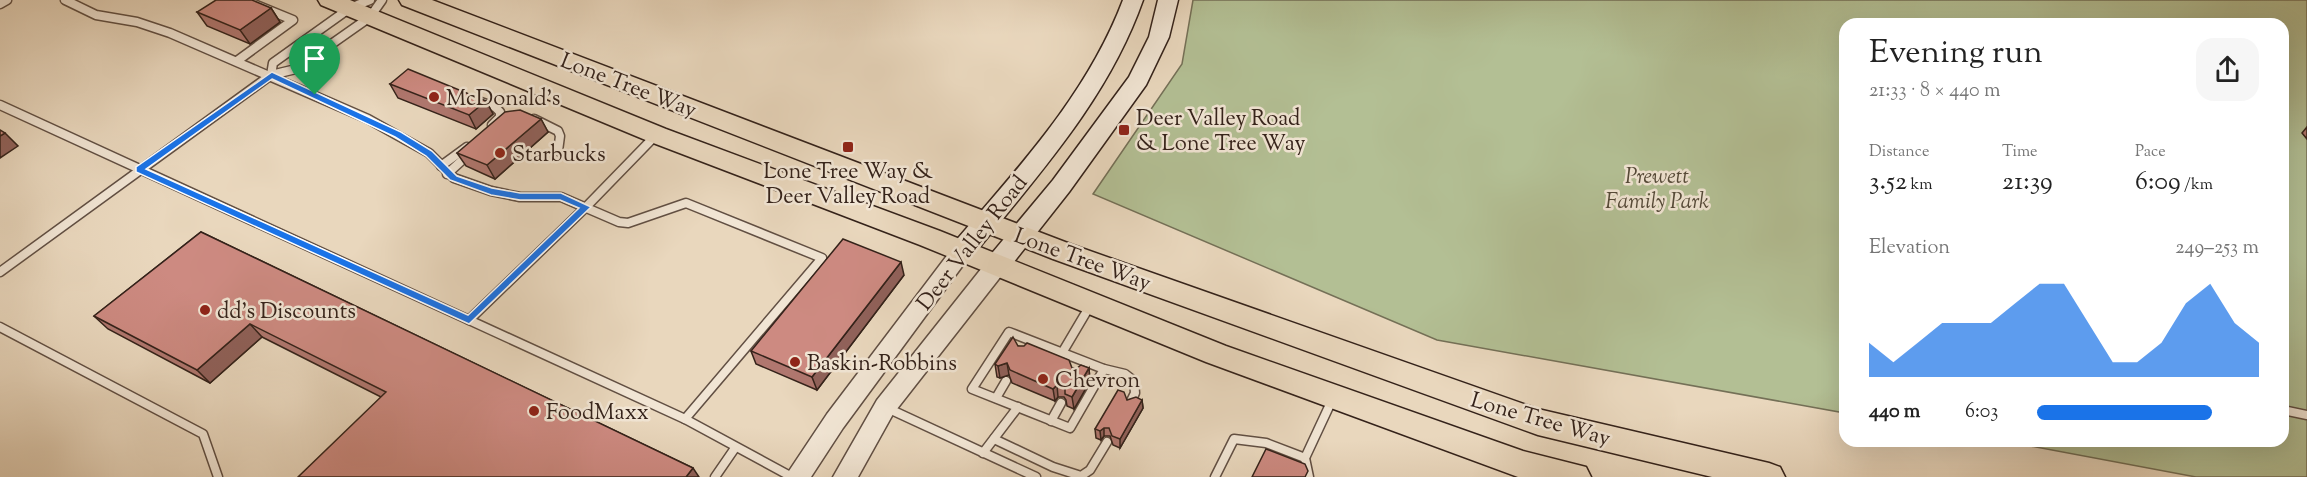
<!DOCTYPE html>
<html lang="en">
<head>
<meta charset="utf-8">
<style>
  body { margin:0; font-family:"Sorts Mill Goudy",serif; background:#f6f6f6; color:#222; height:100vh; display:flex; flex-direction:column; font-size:22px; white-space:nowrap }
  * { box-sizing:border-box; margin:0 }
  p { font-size:20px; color:#767676 }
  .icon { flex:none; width:33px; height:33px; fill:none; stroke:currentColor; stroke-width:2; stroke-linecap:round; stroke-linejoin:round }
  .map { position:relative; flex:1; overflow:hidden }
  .sheet { position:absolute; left:1839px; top:18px; width:450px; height:429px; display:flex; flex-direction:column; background:#fff; border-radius:18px; box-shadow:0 6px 24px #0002 }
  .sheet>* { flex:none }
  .pin { position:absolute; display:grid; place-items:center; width:51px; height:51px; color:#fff; margin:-62px -26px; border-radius:50% 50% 50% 0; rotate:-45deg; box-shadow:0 0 6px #0007 }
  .pin .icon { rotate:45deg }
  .round { display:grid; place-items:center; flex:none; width:63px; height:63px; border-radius:18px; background:#f6f6f6 }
  .summary { display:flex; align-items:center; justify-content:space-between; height:102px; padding:0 30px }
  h1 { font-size:33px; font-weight:600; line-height:45px }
  .stats { display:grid; grid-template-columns:repeat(3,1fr); gap:9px; height:102px; padding:6px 30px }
  .stats div { display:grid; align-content:center }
  .stats b { font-size:26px; font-weight:600 }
  .stats small { font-size:16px; font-weight:400 }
  .stats p { font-size:16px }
  .chart { height:168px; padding:12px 30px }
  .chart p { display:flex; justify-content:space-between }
  .chart svg { width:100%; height:108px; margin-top:6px; fill:#1a73e8; opacity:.7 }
  ul { padding:0 30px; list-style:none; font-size:20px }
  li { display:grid; grid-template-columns:96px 72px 1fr; align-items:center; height:45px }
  li i { height:15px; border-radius:8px; background:#1a73e8 }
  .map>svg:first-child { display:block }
</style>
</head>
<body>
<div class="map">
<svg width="2307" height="477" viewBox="0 0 2307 477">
  <rect width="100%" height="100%" fill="#e9d7bd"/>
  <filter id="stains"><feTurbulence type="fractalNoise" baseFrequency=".00333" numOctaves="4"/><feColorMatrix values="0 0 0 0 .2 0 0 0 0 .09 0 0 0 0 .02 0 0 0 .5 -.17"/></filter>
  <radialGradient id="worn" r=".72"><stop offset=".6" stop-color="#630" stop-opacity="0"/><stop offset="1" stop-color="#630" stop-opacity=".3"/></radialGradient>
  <path fill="#b3bf94" stroke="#747057" stroke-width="1.5" d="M1193,0h1114v477h-111l-192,-36h279v-417h-438v389l-408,-73 -344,-146 89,-130z"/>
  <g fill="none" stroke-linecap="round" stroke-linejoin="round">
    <defs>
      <g id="service">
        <path d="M65,0l31,15 41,7 33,11 198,86 61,34 25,25 37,13 29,6h41l58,25 9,1 58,-20 136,55 -137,161"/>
        <path d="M0,4l7,-4"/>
        <path d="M237,61l56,-41 -49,-20"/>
        <path d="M271,75l2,-12 77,-55 20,-8"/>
        <path d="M478,101l17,6 5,5v5l-8,8"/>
        <path d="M0,105l685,314 107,58"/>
        <path d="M534,119l24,12 2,5 -2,15"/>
        <path d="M441,166l26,-19"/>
        <path d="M447,174l22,-20"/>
        <path d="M0,272l271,-197 25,-6 74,-52 12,-17"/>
        <path d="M469,320l117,-113 70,-72"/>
        <path d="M0,327l203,107 15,43"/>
        <path d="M1009,332l95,37 -34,59 -98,-39z"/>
        <path d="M1062,353l29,-49"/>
        <path d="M1104,369l21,5 9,7 1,12 -5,10"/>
        <path d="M996,398l10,-17"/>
        <path d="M885,407l151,70"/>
        <path d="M2283,410l24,5"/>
        <path d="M1051,421l10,-18"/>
        <path d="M994,439l59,28 28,9 9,-6 17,-28"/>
        <path d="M983,453l35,-46"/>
        <path d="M715,477l20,-29"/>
        <path d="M1215,477l19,-38 32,4 39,15"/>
        <path d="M1309,477l-4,-19 28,-60"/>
      </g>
      <g id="tertiary">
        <path d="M962,243l7,2 4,6 -4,6 -126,171 -32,49h-26l42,-63 128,-169z"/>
        <path d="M997,257l8,2 3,6 -3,6 -112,143 -35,63h-25l44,-77 112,-141z"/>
      </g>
      <g id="secondary">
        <path d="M1123,0h20c-35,100 -107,177 -172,258l-9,2 -9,-2 -3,-7 3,-7c65,-76 134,-149 170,-244z"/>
        <path d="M1158,0h20l-9,37 -23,48 -77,107 -63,80 -9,3 -9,-3 -3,-7 3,-7 65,-78 76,-103 20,-40z"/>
      </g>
      <g id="primary">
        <path d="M318,0h32l316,129 274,102 286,115 297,105 63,16 5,10h-73l-312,-115 -286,-117 -272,-104 -327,-136z"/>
        <path d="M399,0h33l641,245 465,164 231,54 11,4 5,10h-73l-174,-42 -485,-176 -651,-254z"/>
      </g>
    </defs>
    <use href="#service" stroke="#614f43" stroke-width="11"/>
    <use href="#tertiary" stroke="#614f43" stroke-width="3"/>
    <use href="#secondary" stroke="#34221a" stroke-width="3"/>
    <use href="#primary" stroke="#34221a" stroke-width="3"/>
    <use href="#service" stroke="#f1e5d4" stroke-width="8"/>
    <use href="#tertiary" fill="#f1e5d4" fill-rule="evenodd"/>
    <use href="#secondary" fill="#f1e5d4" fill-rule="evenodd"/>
    <use href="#primary" fill="#e9d7bd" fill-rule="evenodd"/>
  </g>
  <g fill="#b0776f" stroke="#34221a" stroke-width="1.5">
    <path d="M271,8l9,14 -30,22 -43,-18 -10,-14z"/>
    <path d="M390,84l96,17 7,13 -17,15 -78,-31z"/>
    <path d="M541,119l7,13 -53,47 -29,-13 -9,-13z"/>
    <path d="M2307,127v12l-5,-6z"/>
    <path d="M201,232l492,236 -312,-71 -119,-60 -52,46 -102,-54 -14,-13z"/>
    <path d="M904,275l-87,115 -61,-26 -5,-13z"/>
    <path d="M1018,346l54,22h17l1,13 -16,28 -7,-3 -1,-6 -2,-3h-6l-3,4 -43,-18 -3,-8 -9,3 -3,-1 -2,-13z"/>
    <path d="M1127,400h15l1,8 -23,40 -7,-3 -3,-9h-6l-3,4 -5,-2 -1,-9z"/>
  </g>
  <g fill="#90615a" stroke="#34221a" stroke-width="1.5">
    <path d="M271,8l9,14 -30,22 -10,-14z"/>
    <path d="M486,101l7,13 -17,15 -7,-14z"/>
    <path d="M541,119l7,13 -53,47 -8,-14z"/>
    <path d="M5,133l13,13 -18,12v-22z"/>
    <path d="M901,262l3,13 -87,115 -5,-13z"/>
    <path d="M250,324l12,13 -52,46 -13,-13z"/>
    <path d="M1007,363l2,12 -9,3 -2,-12z"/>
    <path d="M1089,368l1,13 -16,28 -2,-12z"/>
    <path d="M1057,385l1,12 -3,4 -2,-12z"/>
    <path d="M1142,400l1,8 -23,40v-9z"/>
    <path d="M1104,428v8l-3,4 -1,-9z"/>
    <path d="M693,468l6,9h-13z"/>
  </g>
  <g fill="#cd8a81" stroke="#34221a" stroke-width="1.5">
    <path d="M216,0h36l19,8 -31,22 -43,-18z"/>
    <path d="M408,69l78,32 -17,14 -79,-31z"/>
    <path d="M520,110l21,9 -54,46 -30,-12 48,-41z"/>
    <path d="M0,130l5,3 -5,3z"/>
    <path d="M201,232l492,236 -7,9h-388l88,-85 -136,-68 -53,46 -103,-54z"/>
    <path d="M843,239l58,23 -89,115 -61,-26z"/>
    <path d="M1013,337l5,9h6l3,-3 42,17 3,8h5l4,-3 8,3 -17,29 -7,-3v-6l-3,-3h-5l-4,4 -43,-19 -3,-7 -9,3 -3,-2z"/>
    <path d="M1118,390l6,2 3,8 9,-3 6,3 -22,39 -8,-3 -3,-8h-5l-4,3 -5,-2z"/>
    <path d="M1266,449l39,15 3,7 -3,6h-53z"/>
  </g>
  <path fill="#1a73e8" stroke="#fff" stroke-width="1.5" fill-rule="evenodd" d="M272,72l129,60 31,19 25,25 35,12 28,5h41l30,14 -122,117 -333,-152v-5zM272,79l123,58 31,19 24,24 41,15 29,5h40l19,8 -111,107 -322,-146z"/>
  <g fill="#8f2418" stroke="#f1e5d4" stroke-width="2">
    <circle cx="434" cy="97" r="6"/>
    <rect x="1118" y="124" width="12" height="12" rx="3"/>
    <rect x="842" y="141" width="12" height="12" rx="3"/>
    <circle cx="500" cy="153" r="6"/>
    <circle cx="205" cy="310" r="6"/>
    <circle cx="795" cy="362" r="6"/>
    <circle cx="1043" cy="379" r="6"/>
    <circle cx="534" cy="411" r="6"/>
  </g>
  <g text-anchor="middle" stroke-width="5" stroke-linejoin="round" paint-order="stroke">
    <g font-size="22" fill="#34221a" stroke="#f1e5d4">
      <text transform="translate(629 84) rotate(21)" y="8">Lone Tree Way</text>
      <text transform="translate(971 242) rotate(-52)" y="8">Deer Valley Road</text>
      <text transform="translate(1083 258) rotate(20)" y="8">Lone Tree Way</text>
      <text transform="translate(1541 418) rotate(16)" y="8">Lone Tree Way</text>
    </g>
    <g font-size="22" fill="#34221a" stroke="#f1e5d4" text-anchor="start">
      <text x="446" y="105">McDonald's</text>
      <text x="1136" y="125">Deer Valley Road<tspan x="1136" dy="25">&amp; Lone Tree Way</tspan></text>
      <text x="512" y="161">Starbucks</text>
      <text x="848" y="178" text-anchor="middle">Lone Tree Way &amp;<tspan x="848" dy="25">Deer Valley Road</tspan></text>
      <text x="217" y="318">dd's Discounts</text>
      <text x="807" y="370">Baskin-Robbins</text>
      <text x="1055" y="387">Chevron</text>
      <text x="546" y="419">FoodMaxx</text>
    </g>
    <g font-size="22" font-style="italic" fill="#544938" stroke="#f1e5d4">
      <text x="1657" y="183">Prewett<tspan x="1657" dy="25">Family Park</tspan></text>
    </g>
  </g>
  <rect width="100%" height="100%" filter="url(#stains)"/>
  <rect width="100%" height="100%" fill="url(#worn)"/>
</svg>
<div class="pin" style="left:315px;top:95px;background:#1e9e55"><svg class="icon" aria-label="arrive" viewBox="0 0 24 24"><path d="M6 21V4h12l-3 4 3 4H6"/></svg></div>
<section class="sheet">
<div class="summary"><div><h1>Evening run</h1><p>21:33 · 8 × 440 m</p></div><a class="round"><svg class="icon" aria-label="share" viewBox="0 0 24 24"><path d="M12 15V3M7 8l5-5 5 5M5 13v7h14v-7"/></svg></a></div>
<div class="stats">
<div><p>Distance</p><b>3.52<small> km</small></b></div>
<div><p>Time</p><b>21:39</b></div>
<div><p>Pace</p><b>6:09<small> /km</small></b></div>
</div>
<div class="chart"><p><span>Elevation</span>249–253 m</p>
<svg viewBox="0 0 160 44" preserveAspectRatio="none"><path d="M0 44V30L10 38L20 30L30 22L40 22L50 22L60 14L70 6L80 6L90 22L100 38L110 38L120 30L130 14L140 6L150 22L160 30V44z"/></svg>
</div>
<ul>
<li><b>440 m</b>6:03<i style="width:79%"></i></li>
</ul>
</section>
</div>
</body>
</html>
